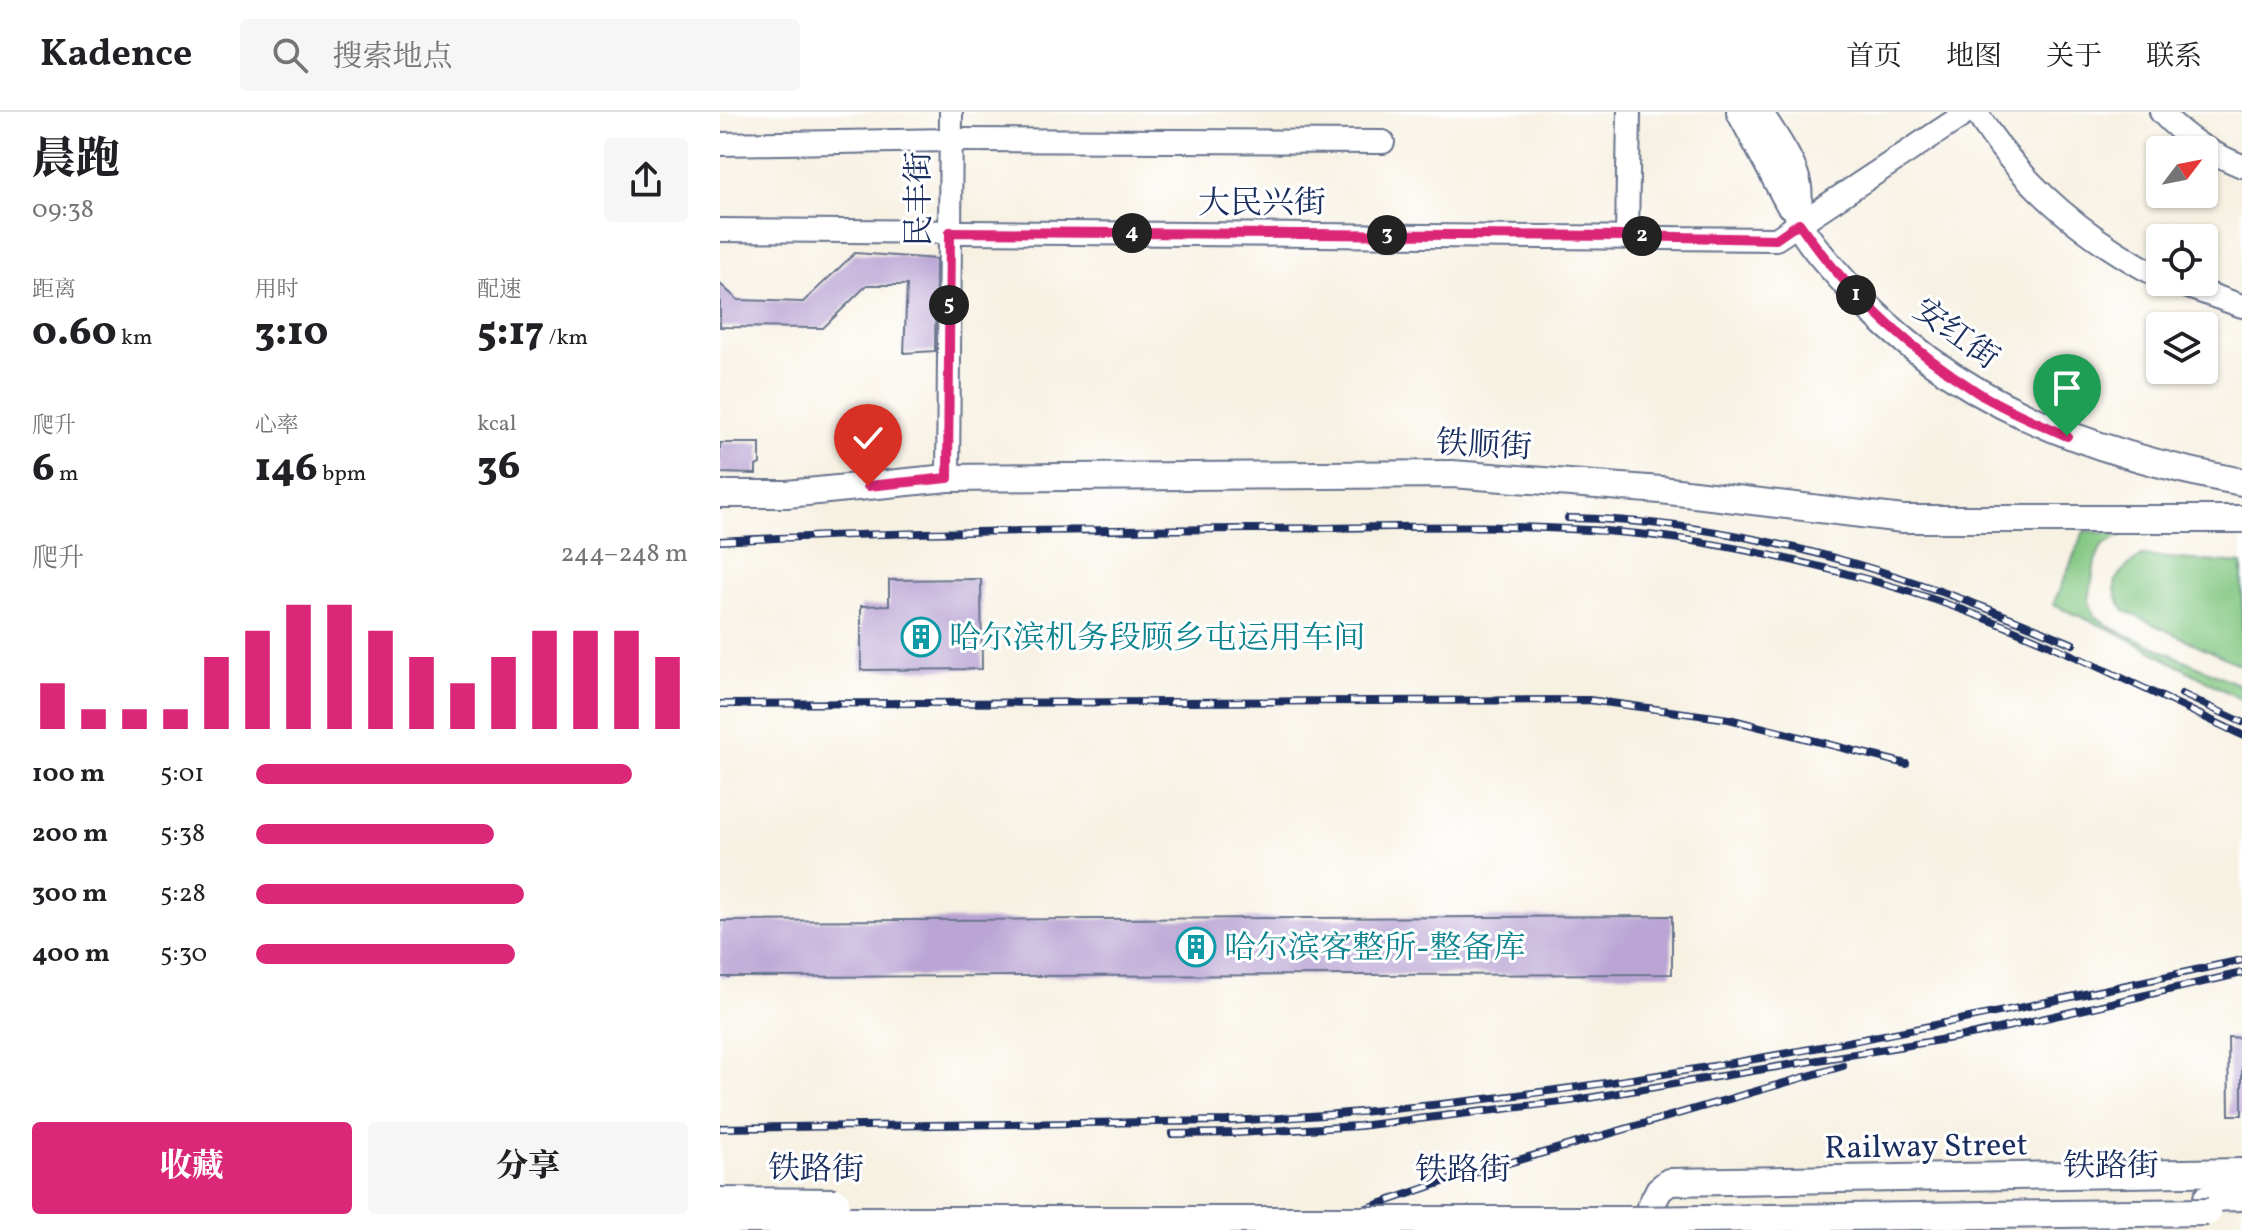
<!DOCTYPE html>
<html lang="zh">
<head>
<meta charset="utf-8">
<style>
  body { margin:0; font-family:Vollkorn,"Noto Serif SC",serif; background:#f6f6f6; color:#202124; height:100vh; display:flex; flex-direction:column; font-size:30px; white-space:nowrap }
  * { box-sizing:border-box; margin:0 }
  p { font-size:26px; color:#757577 }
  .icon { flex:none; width:44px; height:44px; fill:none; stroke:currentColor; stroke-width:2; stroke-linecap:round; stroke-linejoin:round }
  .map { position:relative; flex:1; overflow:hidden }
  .drawer { display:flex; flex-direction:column; background:#fff; width:720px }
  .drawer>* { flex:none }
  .needle { width:52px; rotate:58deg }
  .fabs { position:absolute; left:1426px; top:24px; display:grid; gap:16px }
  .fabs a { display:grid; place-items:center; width:72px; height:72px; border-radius:8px; background:#fff; box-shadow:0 2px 6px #0004; font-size:40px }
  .pin { position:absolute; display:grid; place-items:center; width:68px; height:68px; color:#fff; margin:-82px -34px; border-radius:50% 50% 50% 0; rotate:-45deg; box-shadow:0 0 8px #0007 }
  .pin .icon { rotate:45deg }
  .km { position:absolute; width:40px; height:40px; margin:-20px; border-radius:50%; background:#222; color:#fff; font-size:22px; line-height:40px; text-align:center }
  .round { display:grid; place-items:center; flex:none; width:84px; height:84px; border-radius:8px; background:#f6f6f6 }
  .head { display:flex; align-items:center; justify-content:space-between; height:136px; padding:0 32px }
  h1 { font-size:44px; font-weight:800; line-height:60px }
  .metrics { display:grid; grid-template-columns:repeat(3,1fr); gap:12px; height:136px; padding:8px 32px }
  .metrics div { display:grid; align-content:center }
  .metrics b { font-size:40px; font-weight:800 }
  .metrics small { font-size:22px; font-weight:400 }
  .metrics p { font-size:22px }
  .chart { height:224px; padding:16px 32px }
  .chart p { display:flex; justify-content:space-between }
  .chart svg { width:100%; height:144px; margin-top:8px; stroke:#db2777; stroke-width:6 }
  .primary-button { display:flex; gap:16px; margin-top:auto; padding:16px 32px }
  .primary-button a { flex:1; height:92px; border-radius:8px; background:#db2777; color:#fff; font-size:32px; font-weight:800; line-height:92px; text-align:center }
  .primary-button a+a { background:#f6f6f6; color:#202124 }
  ul { padding:0 32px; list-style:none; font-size:26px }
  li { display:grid; grid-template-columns:128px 96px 1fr; align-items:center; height:60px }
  li i { height:20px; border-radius:10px; background:#db2777 }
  header { display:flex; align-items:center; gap:48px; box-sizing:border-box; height:112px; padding:0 40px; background:#fff; border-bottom:2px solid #e0e0e0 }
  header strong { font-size:38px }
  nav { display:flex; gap:44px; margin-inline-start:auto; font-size:28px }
  .search { width:560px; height:72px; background:#f6f6f6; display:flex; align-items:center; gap:20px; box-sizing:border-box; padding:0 28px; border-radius:8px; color:#757577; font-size:30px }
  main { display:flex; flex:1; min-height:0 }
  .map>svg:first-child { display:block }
</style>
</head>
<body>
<header>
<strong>Kadence</strong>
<div class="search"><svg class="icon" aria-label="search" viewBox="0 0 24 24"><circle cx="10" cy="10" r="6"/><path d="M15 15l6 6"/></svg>搜索地点</div>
<nav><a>首页</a><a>地图</a><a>关于</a><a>联系</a></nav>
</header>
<main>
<section class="drawer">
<div class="head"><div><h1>晨跑</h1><p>09:38</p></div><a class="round"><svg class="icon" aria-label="share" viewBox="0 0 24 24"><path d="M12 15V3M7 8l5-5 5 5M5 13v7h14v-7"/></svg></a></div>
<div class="metrics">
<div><p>距离</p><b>0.60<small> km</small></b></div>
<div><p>用时</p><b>3:10</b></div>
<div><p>配速</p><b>5:17<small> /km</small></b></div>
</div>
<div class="metrics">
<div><p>爬升</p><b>6<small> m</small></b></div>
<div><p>心率</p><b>146<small> bpm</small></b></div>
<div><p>kcal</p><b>36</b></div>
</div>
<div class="chart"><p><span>爬升</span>244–248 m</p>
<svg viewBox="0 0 160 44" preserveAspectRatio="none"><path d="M5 44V30M15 44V38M25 44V38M35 44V38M45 44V22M55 44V14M65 44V6M75 44V6M85 44V14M95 44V22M105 44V30M115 44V22M125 44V14M135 44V14M145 44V14M155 44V22"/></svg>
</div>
<ul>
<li><b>100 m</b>5:01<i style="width:87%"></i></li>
<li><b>200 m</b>5:38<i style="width:55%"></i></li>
<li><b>300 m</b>5:28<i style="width:62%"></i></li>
<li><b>400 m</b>5:30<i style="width:60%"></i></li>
</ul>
<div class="primary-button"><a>收藏</a><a>分享</a></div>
</section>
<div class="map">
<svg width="1522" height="1118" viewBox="0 0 1522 1118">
  <rect width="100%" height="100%" fill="#fff"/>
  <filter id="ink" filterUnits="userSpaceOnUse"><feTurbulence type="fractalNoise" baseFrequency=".0125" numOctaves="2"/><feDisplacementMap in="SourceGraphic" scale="16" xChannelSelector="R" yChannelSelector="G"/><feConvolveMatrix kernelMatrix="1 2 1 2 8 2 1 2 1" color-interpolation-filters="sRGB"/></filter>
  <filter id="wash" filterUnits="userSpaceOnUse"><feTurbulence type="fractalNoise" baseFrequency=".006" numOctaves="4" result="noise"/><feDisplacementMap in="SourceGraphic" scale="32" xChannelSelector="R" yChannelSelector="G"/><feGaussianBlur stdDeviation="1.8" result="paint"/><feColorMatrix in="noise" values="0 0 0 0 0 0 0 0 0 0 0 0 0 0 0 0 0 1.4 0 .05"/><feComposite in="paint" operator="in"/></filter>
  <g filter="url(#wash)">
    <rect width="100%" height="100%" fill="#f7f1e2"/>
    <g fill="#81c680" stroke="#4e7a6f" stroke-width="2">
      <path d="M1364,419l39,3 -21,12 -7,16 -6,38 5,15 20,14 128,57v14l-128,-69 -61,-26z"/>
      <path d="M1422,444l100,8v102l-117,-55c-20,-28 -8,-39 17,-55z"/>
    </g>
    <g id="blocks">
      <g fill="#baa5d4">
        <path d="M135,141l81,6 -1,92 -31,2 3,-68h-40l-44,43 -103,-1v-43l18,16 65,2z"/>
        <path d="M0,331h40v21l-4,2v8l-36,-1z"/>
        <path d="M261,467l1,90 -121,1v-64l28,-1v-25z"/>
        <path d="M952,804v58l-952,3v-56z"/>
        <path d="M1508,925l14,1v77h-13z"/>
      </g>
    </g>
  </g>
  <g filter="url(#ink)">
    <use href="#blocks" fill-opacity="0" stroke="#68738c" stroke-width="2"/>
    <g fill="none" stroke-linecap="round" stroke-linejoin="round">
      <defs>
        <g id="tertiary">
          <path d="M1256,0c45,73 109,126 184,165"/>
          <path d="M1441,0c24,26 49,41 81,54"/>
          <path d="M0,32l231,-4 432,2"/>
          <path d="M0,118l1056,9 192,-127"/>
          <path d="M907,124l2,-124"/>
          <path d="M1454,170l68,24"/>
          <path d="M228,366l3,-366"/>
        </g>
        <g id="secondary">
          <path d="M1020,0l49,92"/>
          <path d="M1039,0c12,20 36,52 39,75 2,11 -2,26 1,36 8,19 35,47 49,63 104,117 244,168 394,196"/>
          <path d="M0,382h67l161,-16 504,-4 209,16 242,29h339"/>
          <path d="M1487,1086l35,-1"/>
          <path d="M919,1118l20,-40 10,-8 573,-10"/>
        </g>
      </defs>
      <use href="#tertiary" stroke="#68738c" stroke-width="26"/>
      <use href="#secondary" stroke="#68738c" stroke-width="30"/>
      <use href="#tertiary" stroke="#fff" stroke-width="22"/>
      <use href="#secondary" stroke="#fff" stroke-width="26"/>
      <defs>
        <g id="rail">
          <path d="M848,406c176,3 345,56 505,126"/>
          <path d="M0,429c178,-10 355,-11 532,-12 125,-1 252,-7 376,4 81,7 161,25 238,46 130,34 255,99 376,156"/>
          <path d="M1462,582l60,28"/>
          <path d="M0,592l869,-4 140,19 177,45"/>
          <path d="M0,1016l507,-7c343,-16 681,-88 1015,-161"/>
          <path d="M452,1022l65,-1 122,-7 211,-25 406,-67 266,-61"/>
          <path d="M583,1118l143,-49 397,-115"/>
        </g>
      </defs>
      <use href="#rail" stroke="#1b2f5e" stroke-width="8"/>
      <use href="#rail" stroke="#fff" stroke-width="5" stroke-dasharray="15" stroke-linecap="butt"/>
      <defs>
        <g id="secondary-bridge">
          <path d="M0,1089l116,1"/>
          <path d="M0,1108h911l577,-8"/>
        </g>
      </defs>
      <use href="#secondary-bridge" stroke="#68738c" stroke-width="30" stroke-linecap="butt"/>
      <use href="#secondary-bridge" stroke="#fff" stroke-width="26"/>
    </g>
  </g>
  <g fill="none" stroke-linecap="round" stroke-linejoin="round" filter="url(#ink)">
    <defs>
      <path id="route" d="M148,374l80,-8 2,-246 677,4 149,3 23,-16c47,69 108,124 178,169 28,18 60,30 90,44"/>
    </defs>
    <use href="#route" stroke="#fff" stroke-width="16"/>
    <use href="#route" stroke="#db2777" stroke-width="10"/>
  </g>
  <defs>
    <symbol id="building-ring" viewBox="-11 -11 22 22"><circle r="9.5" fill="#fff" stroke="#0f9aa8" stroke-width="1.5"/><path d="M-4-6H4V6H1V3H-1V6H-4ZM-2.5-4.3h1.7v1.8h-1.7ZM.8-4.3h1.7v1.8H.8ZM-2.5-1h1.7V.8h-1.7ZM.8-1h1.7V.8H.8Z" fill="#0f9aa8"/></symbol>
  </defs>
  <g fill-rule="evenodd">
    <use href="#building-ring" x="179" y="503" width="44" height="44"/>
    <use href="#building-ring" x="454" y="813" width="44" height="44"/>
  </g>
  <g text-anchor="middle" stroke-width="6" stroke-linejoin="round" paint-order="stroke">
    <g font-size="32" fill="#1b2f5e" stroke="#fff">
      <text transform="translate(198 87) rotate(-90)" y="11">民丰街</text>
      <text x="542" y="101">大民兴街</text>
      <text transform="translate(1237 221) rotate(36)" y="11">安红街</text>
      <text transform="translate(764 332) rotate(3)" y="11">铁顺街</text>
      <text transform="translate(1206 1033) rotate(-1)" y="11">Railway Street</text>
      <text x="1391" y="1064">铁路街</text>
      <text transform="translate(96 1056) rotate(1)" y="11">铁路街</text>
      <text x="743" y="1068">铁路街</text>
    </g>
    <g font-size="32" fill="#0d838f" stroke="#fff" text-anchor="start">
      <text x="229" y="536">哈尔滨机务段顾乡屯运用车间</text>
      <text x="504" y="846">哈尔滨客整所-整备库</text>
    </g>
  </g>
</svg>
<div class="fabs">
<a><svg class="needle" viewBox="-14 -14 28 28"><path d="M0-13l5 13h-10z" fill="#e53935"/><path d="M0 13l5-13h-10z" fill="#757577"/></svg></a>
<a><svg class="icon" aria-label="locate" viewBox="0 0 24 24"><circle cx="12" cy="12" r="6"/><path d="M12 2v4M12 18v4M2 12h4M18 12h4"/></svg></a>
<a><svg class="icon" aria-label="layers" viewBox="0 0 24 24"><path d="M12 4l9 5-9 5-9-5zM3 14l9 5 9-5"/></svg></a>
</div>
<div class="pin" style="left:1347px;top:324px;background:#1e9e55"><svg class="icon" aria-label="arrive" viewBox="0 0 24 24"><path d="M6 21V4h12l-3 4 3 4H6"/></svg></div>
<div class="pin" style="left:148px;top:374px;background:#d93025"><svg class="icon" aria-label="check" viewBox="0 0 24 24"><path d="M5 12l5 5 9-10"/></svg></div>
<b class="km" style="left:1136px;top:183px">1</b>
<b class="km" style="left:922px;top:124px">2</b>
<b class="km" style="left:667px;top:123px">3</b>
<b class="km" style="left:412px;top:121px">4</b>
<b class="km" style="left:229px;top:193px">5</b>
</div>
</main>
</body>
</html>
